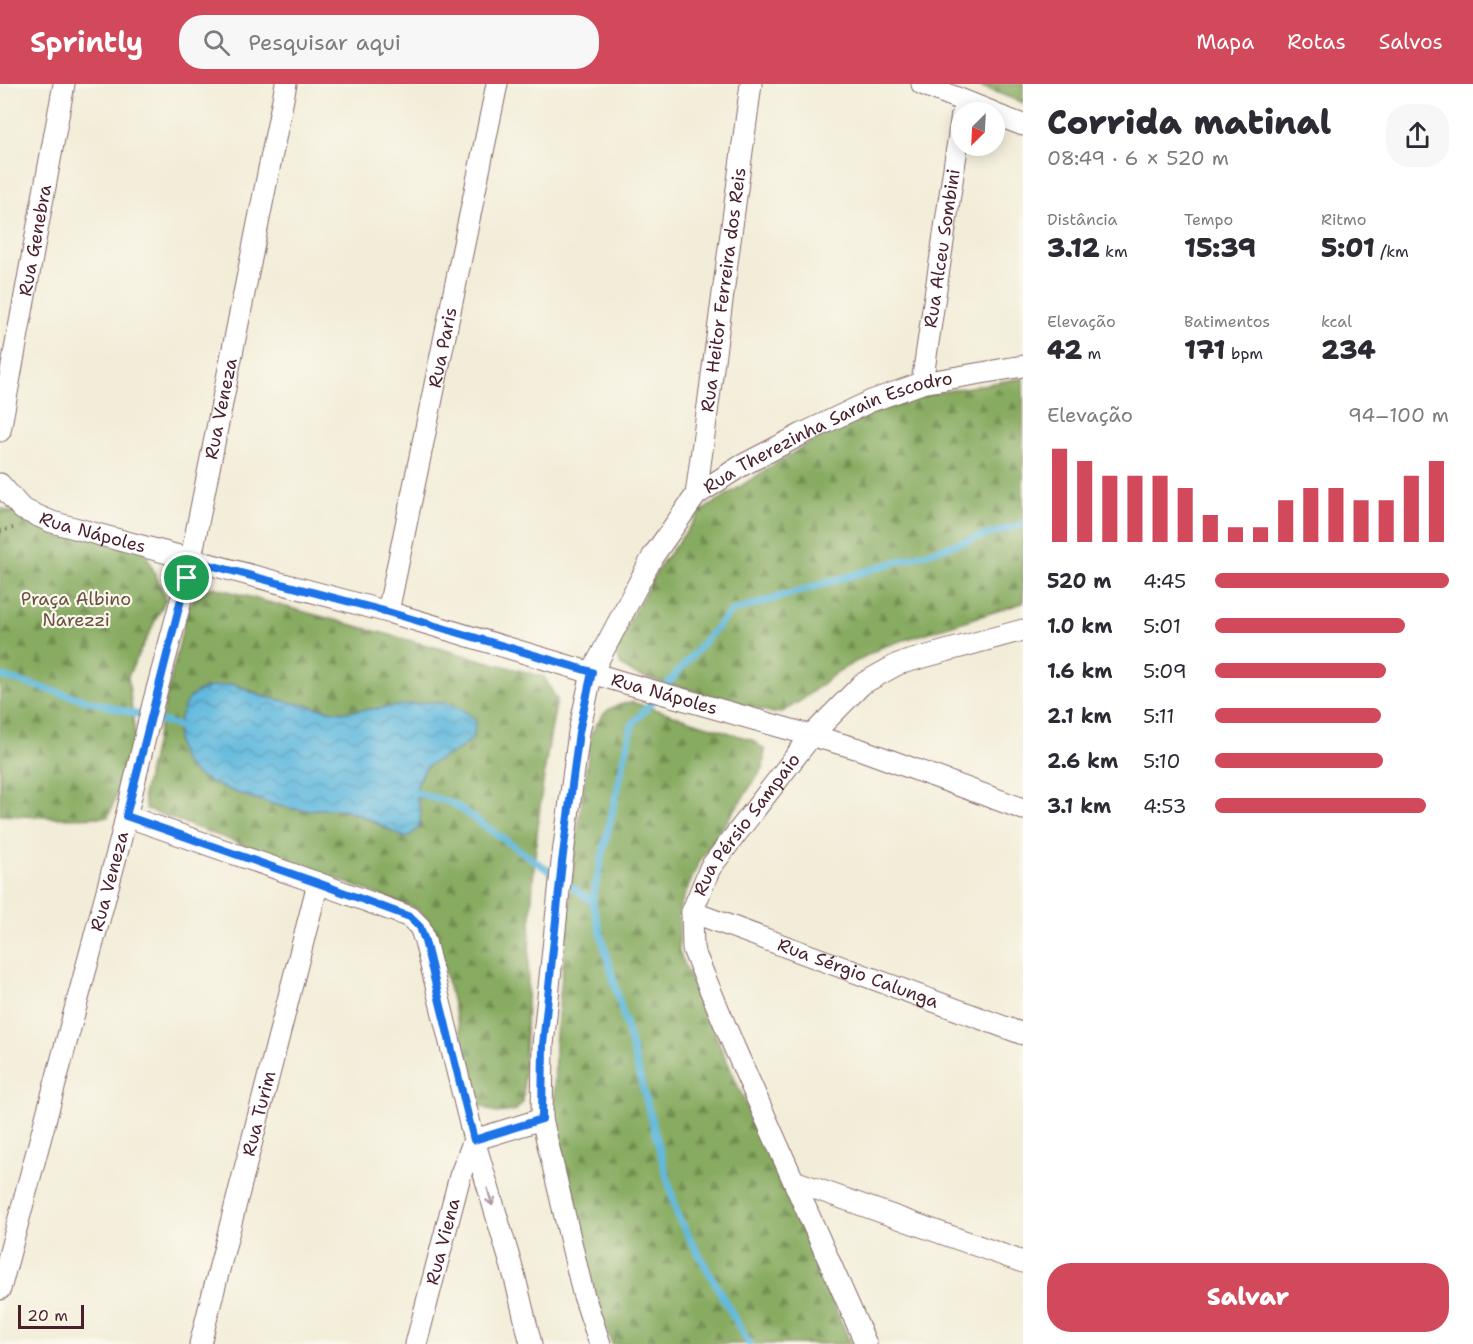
<!DOCTYPE html>
<html lang="pt">
<head>
<meta charset="utf-8">
<style>
  body { margin:0; font-family:"Shantell Sans",sans-serif; background:#f7f7f7; color:#2b2b33; height:100vh; display:flex; flex-direction:column; font-size:22px; white-space:nowrap }
  * { box-sizing:border-box; margin:0 }
  p { font-size:20px; color:#7c7c81 }
  .icon { flex:none; width:33px; height:33px; fill:none; stroke:currentColor; stroke-width:2; stroke-linecap:round; stroke-linejoin:round }
  .map { position:relative; flex:1; overflow:hidden }
  .sheet { display:flex; flex-direction:column; background:#fff; width:450px }
  .sheet>* { flex:none }
  .needle { width:39px; rotate:204deg }
  .controls { position:absolute; left:951px; top:18px; display:grid; gap:12px }
  .controls a { display:grid; place-items:center; width:54px; height:54px; border-radius:50%; background:#fff; box-shadow:0 3px 15px #0003; font-size:30px }
  .scale { position:absolute; left:18px; bottom:15px; width:66px; box-sizing:border-box; padding-left:6px; border:3px solid #4a1f2b; border-top:0; font-size:16px; line-height:21px; white-space:nowrap; color:#4a1f2b; -webkit-text-stroke:4px #fbf7ec; paint-order:stroke }
  .pin { position:absolute; display:grid; place-items:center; width:51px; height:51px; color:#fff; margin:-26px; border:3px solid #fff; border-radius:50%; box-shadow:0 2px 6px #0007 }
  .round { display:grid; place-items:center; flex:none; width:63px; height:63px; border-radius:24px; background:#f7f7f7 }
  .overview { display:flex; align-items:center; justify-content:space-between; height:102px; padding:0 24px }
  h1 { font-size:33px; font-weight:800; line-height:45px }
  .figures { display:grid; grid-template-columns:repeat(3,1fr); gap:9px; height:102px; padding:6px 24px }
  .figures div { display:grid; align-content:center }
  .figures b { font-size:26px; font-weight:800 }
  .figures small { font-size:16px; font-weight:400 }
  .figures p { font-size:16px }
  .chart { height:168px; padding:12px 24px }
  .chart p { display:flex; justify-content:space-between }
  .chart svg { width:100%; height:108px; margin-top:6px; stroke:#d1495b; stroke-width:6 }
  .cta { display:flex; gap:12px; margin-top:auto; padding:12px 24px }
  .cta a { flex:1; height:69px; border-radius:24px; background:#d1495b; color:#fff; font-size:24px; font-weight:800; line-height:69px; text-align:center }
  ul { padding:0 24px; list-style:none; font-size:20px }
  li { display:grid; grid-template-columns:96px 72px 1fr; align-items:center; height:45px }
  li i { height:15px; border-radius:8px; background:#d1495b }
  header { display:flex; align-items:center; gap:36px; box-sizing:border-box; height:84px; padding:0 30px; background:#d1495b; color:#fff }
  header strong { font-size:28px }
  nav { display:flex; gap:33px; margin-inline-start:auto; font-size:21px }
  .search { width:420px; height:54px; background:#f7f7f7; display:flex; align-items:center; gap:15px; box-sizing:border-box; padding:0 21px; border-radius:24px; color:#7c7c81; font-size:22px }
  main { display:flex; flex:1; min-height:0 }
  .map>svg:first-child { display:block }
</style>
</head>
<body>
<header>
<strong>Sprintly</strong>
<div class="search"><svg class="icon" aria-label="search" viewBox="0 0 24 24"><circle cx="10" cy="10" r="6"/><path d="M15 15l6 6"/></svg>Pesquisar aqui</div>
<nav><a>Mapa</a><a>Rotas</a><a>Salvos</a></nav>
</header>
<main>
<div class="map">
<svg width="1023" height="1260" viewBox="0 0 1023 1260">
  <defs>
    <pattern id="forest-firs" width="22" height="20" patternUnits="userSpaceOnUse" patternTransform="scale(1.5)"><rect width="22" height="20" fill="#87ab60"/><path d="M5 1l3.5 6h-7zM16 11l3.5 6h-7z" fill="#708b4f"/></pattern>
    <pattern id="water-waves" width="16" height="10" patternUnits="userSpaceOnUse" patternTransform="scale(1.5)"><rect width="16" height="10" fill="#60b9de"/><path d="M0 5q4-4 8 0t8 0" fill="none" stroke="#5196b4"/></pattern>
  </defs>
  <rect width="100%" height="100%" fill="#fbf7ec"/>
  <filter id="ink" filterUnits="userSpaceOnUse"><feTurbulence type="fractalNoise" baseFrequency=".0167" numOctaves="2"/><feDisplacementMap in="SourceGraphic" scale="12" xChannelSelector="R" yChannelSelector="G"/><feConvolveMatrix kernelMatrix="1 2 1 2 8 2 1 2 1" color-interpolation-filters="sRGB"/></filter>
  <filter id="wash" filterUnits="userSpaceOnUse"><feTurbulence type="fractalNoise" baseFrequency=".008" numOctaves="4" result="noise"/><feDisplacementMap in="SourceGraphic" scale="24" xChannelSelector="R" yChannelSelector="G"/><feGaussianBlur stdDeviation="1.35" result="paint"/><feColorMatrix in="noise" values="0 0 0 0 0 0 0 0 0 0 0 0 0 0 0 0 0 1.4 0 .05"/><feComposite in="paint" operator="in"/></filter>
  <g filter="url(#wash)">
    <rect width="100%" height="100%" fill="#f2edd8"/>
    <g fill="url(#forest-firs)" stroke="#686546" stroke-width="1.5" fill-rule="evenodd">
      <path d="M975,0h48v19z"/>
      <path d="M1023,294v225l-141,44 -45,25 -35,28 -20,12 -9,1 -137,-38 -15,-10 -8,-16 49,-86 41,-53 104,-66 68,-32 59,-19z"/>
      <path d="M0,424l44,14 99,25 23,52 -38,77 8,68 -28,73 -43,1 -65,-3z"/>
      <path d="M213,503l331,90 13,23c-28,132 -28,268 -34,402l-8,9 -19,2 -17,-8 -42,-164 -7,-18 -13,-14 -271,-100 -3,-14 45,-188 10,-14zM234,600c33,14 76,28 112,28 27,-1 56,-5 83,-10l12,56 -14,8 -9,15 -2,16 -25,34c-20,-11 -41,-22 -65,-23 -11,0 -21,3 -32,1 -32,-6 -63,-18 -92,-31z"/>
      <path d="M632,618l120,38 13,10 -2,18 -64,94 -20,47v43l172,392h-239l-18,-54 -40,-173 1,-71 18,-182 18,-130c12,-22 16,-28 41,-32z"/>
    </g>
    <path fill="url(#water-waves)" stroke="#556c84" stroke-width="1.5" d="M234,600l27,12 67,14 18,2 83,-10 17,1 17,7 13,11 -3,17 -14,11 -32,17 -9,15 -2,16 5,15 -2,16 -13,10c-20,-9 -40,-23 -62,-28 -17,-4 -33,2 -50,-1 -25,-5 -89,-23 -106,-42 -15,-17 -13,-40 -4,-60 9,-20 30,-21 50,-23z"/>
    <g fill="none" stroke-linecap="round" stroke-linejoin="round">
      <g stroke="#60b9de" stroke-width="7">
        <path d="M0,592l186,52"/>
        <path d="M410,707l42,12 140,98 86,316 71,127"/>
        <path d="M592,817l40,-176 98,-113 293,-88"/>
      </g>
    </g>
  </g>
  <g filter="url(#ink)">
    <g fill="none" stroke-linecap="round" stroke-linejoin="round">
      <defs>
        <g id="minor">
          <path d="M922,0l70,28"/>
          <path d="M994,30l29,11"/>
          <path id="s1" d="M922,299l40,-269"/>
          <path id="s2" d="M0,347l64,-347"/>
          <path id="s3" d="M0,400l22,25 30,13 336,90 234,70 237,67 164,60"/>
          <path id="s4" d="M696,411l55,-411"/>
          <path id="s5" d="M388,528l109,-528"/>
          <path d="M126,732l192,67 92,34 10,10 5,14 49,199 41,138 16,66"/>
          <path id="s6" d="M692,828l331,122"/>
          <path d="M474,1056l68,-21"/>
          <path d="M794,1097l229,81"/>
          <path id="s7" d="M0,1205l120,-447 33,-138 34,-126 99,-494"/>
          <path id="s8" d="M200,1260l118,-461"/>
          <path id="s9" d="M416,1260l44,-168 14,-36"/>
          <path id="s10" d="M600,1260l-17,-51 -41,-174 1,-74 19,-183 17,-130 13,-60 61,-116 43,-61 45,-29 61,-32 69,-33 51,-18 101,-17"/>
          <path id="s11" d="M866,1260l-131,-295 -42,-100 -1,-37 18,-44 102,-133 50,-51 36,-20 125,-34"/>
        </g>
      </defs>
      <use href="#minor" stroke="#856768" stroke-width="23"/>
      <path stroke="#856768" stroke-width="4" stroke-dasharray="1.5 4.5" stroke-linecap="butt" d="M0,447l13,-3"/>
      <use href="#minor" stroke="#fff" stroke-width="21"/>
    </g>
    <defs><path id="oneway-shaft" d="M-6 0H5M1.5-3L5.5 0L1.5 3" fill="none" stroke-width="1.6" stroke-linecap="round" stroke-linejoin="round" transform="scale(1.5)"/></defs>
    <use stroke="#ae9aa0" href="#oneway-shaft" transform="translate(490 1113) rotate(74)"/>
  </g>
  <g fill="none" stroke-linecap="round" stroke-linejoin="round" filter="url(#ink)">
    <defs>
      <path id="route" d="M191,476l197,52 204,60 -13,60 -17,130 -19,183 -1,74 -68,21 -49,-199 -5,-14 -10,-10 -92,-34 -192,-67z"/>
    </defs>
    <use href="#route" stroke="#fff" stroke-width="12"/>
    <use href="#route" stroke="#1a73e8" stroke-width="8"/>
  </g>
  <g text-anchor="middle" stroke-width="4.5" stroke-linejoin="round" paint-order="stroke">
    <g font-size="18" fill="#4a1f2b" stroke="#fbf7ec">
      <text dy="6" stroke="none"><textPath href="#s2" startOffset="194">Rua Genebra</textPath></text>
      <text dy="6" stroke="none"><textPath href="#s1" startOffset="136">Rua Alceu Sombini</textPath></text>
      <text dy="6" stroke="none"><textPath href="#s4" startOffset="207">Rua Heitor Ferreira dos Reis</textPath></text>
      <text dy="6" stroke="none"><textPath href="#s5" startOffset="270">Rua Paris</textPath></text>
      <text dy="6" stroke="none"><textPath href="#s7" startOffset="908">Rua Veneza</textPath></text>
      <text dy="6" stroke="none"><textPath href="#s10" startOffset="1036">Rua Therezinha Sarain Escodro</textPath></text>
      <text dy="6" stroke="none"><textPath href="#s3" startOffset="108">Rua Nápoles</textPath></text>
      <text dy="6" stroke="none"><textPath href="#s3" startOffset="702">Rua Nápoles</textPath></text>
      <text dy="6" stroke="none"><textPath href="#s11" startOffset="572">Rua Pérsio Sampaio</textPath></text>
      <text dy="6" stroke="none"><textPath href="#s7" startOffset="422">Rua Veneza</textPath></text>
      <text dy="6" stroke="none"><textPath href="#s6" startOffset="177">Rua Sérgio Calunga</textPath></text>
      <text dy="6" stroke="none"><textPath href="#s8" startOffset="238">Rua Turim</textPath></text>
      <text dy="6" stroke="none"><textPath href="#s9" startOffset="106">Rua Viena</textPath></text>
    </g>
    <g font-size="18" fill="#67513f" stroke="#fbf7ec">
      <text x="76" y="521">Praça Albino<tspan x="76" dy="21">Narezzi</tspan></text>
    </g>
  </g>
</svg>
<div class="controls">
<a><svg class="needle" viewBox="-14 -14 28 28"><path d="M0-13l5 13h-10z" fill="#e53935"/><path d="M0 13l5-13h-10z" fill="#7c7c81"/></svg></a>
</div>
<div class="scale">20 m</div>
<div class="pin" style="left:187px;top:494px;background:#1e9e55"><svg class="icon" aria-label="arrive" viewBox="0 0 24 24"><path d="M6 21V4h12l-3 4 3 4H6"/></svg></div>
</div>
<section class="sheet">
<div class="overview"><div><h1>Corrida matinal</h1><p>08:49 · 6 × 520 m</p></div><a class="round"><svg class="icon" aria-label="share" viewBox="0 0 24 24"><path d="M12 15V3M7 8l5-5 5 5M5 13v7h14v-7"/></svg></a></div>
<div class="figures">
<div><p>Distância</p><b>3.12<small> km</small></b></div>
<div><p>Tempo</p><b>15:39</b></div>
<div><p>Ritmo</p><b>5:01<small> /km</small></b></div>
</div>
<div class="figures">
<div><p>Elevação</p><b>42<small> m</small></b></div>
<div><p>Batimentos</p><b>171<small> bpm</small></b></div>
<div><p>kcal</p><b>234</b></div>
</div>
<div class="chart"><p><span>Elevação</span>94–100 m</p>
<svg viewBox="0 0 160 44" preserveAspectRatio="none"><path d="M5 44V6M15 44V11M25 44V17M35 44V17M45 44V17M55 44V22M65 44V33M75 44V38M85 44V38M95 44V27M105 44V22M115 44V22M125 44V27M135 44V27M145 44V17M155 44V11"/></svg>
</div>
<ul>
<li><b>520 m</b>4:45<i style="width:100%"></i></li>
<li><b>1.0 km</b>5:01<i style="width:81%"></i></li>
<li><b>1.6 km</b>5:09<i style="width:73%"></i></li>
<li><b>2.1 km</b>5:11<i style="width:71%"></i></li>
<li><b>2.6 km</b>5:10<i style="width:72%"></i></li>
<li><b>3.1 km</b>4:53<i style="width:90%"></i></li>
</ul>
<div class="cta"><a>Salvar</a></div>
</section>
</main>
</body>
</html>
